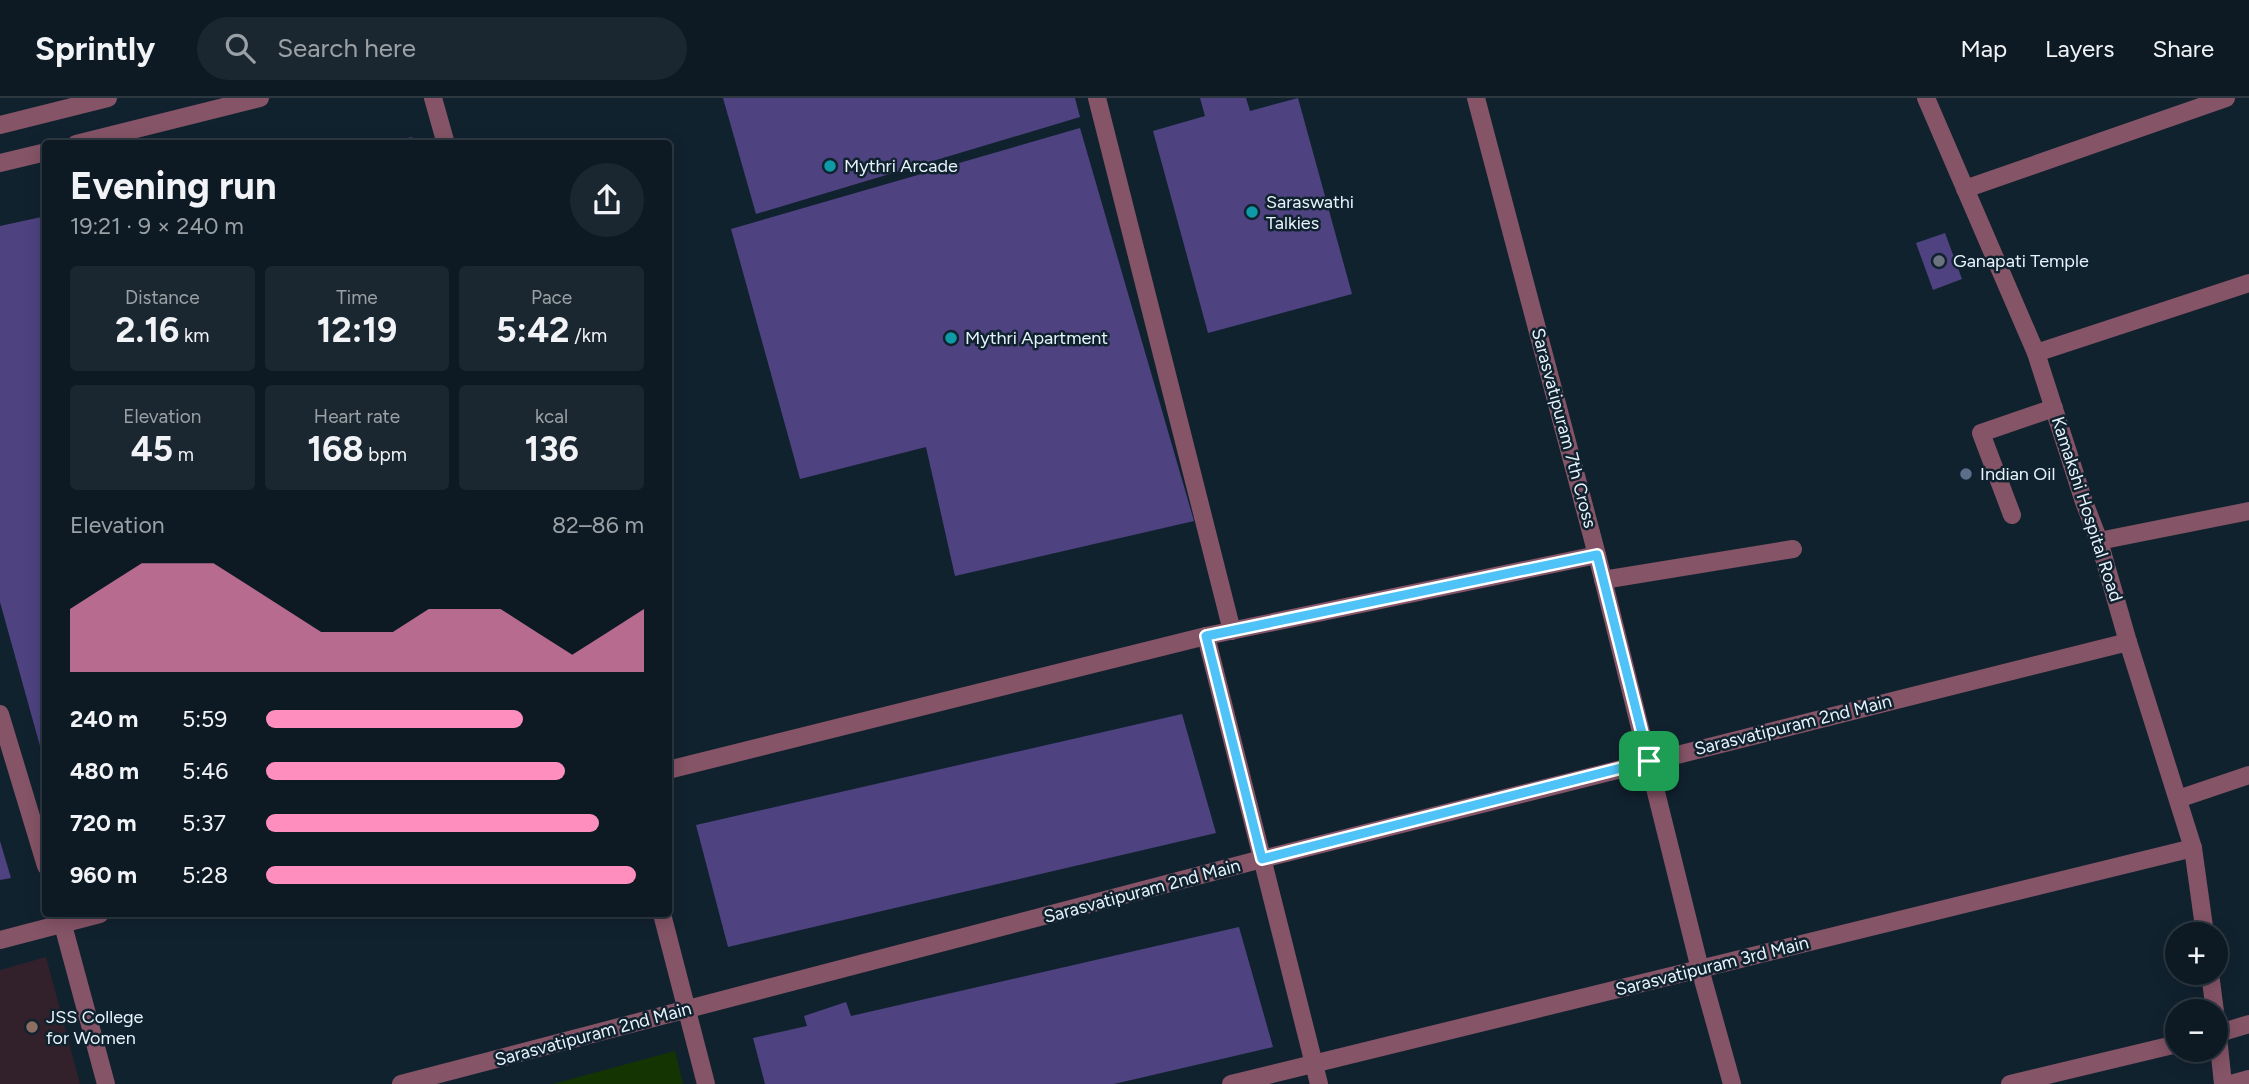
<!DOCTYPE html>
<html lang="en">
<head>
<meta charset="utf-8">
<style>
  body { margin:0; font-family:Figtree,sans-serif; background:#1b2730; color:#f1f3f6; height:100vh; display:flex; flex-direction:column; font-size:26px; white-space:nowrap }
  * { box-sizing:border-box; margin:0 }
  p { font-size:23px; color:#9aa1a6 }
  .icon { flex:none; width:38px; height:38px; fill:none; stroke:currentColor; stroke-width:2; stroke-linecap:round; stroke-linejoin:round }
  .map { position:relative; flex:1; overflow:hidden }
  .side { position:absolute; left:42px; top:42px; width:630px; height:777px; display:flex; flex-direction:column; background:#0d1a23; border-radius:7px; box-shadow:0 4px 18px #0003,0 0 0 2px #2d3841 }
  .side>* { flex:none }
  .fabs { position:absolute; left:2165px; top:824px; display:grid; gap:14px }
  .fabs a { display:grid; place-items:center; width:63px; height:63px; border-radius:50%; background:#0d1a23; box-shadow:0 4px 18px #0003,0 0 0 2px #2d3841; font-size:35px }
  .pin { position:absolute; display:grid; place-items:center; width:60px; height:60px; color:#fff; margin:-30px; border-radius:14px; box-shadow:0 4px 10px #0006 }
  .round { display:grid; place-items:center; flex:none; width:74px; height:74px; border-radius:37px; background:#1b2730 }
  .head { display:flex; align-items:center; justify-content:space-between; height:119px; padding:0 28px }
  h1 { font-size:38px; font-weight:700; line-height:52px }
  .figures { display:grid; grid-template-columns:repeat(3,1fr); gap:10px; height:119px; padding:7px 28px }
  .figures div { display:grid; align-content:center; border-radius:7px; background:#1b2730; text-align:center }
  .figures b { font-size:35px; font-weight:700 }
  .figures small { font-size:19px; font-weight:400 }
  .figures p { font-size:19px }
  .chart { height:196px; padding:14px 28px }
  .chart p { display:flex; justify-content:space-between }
  .chart svg { width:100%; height:126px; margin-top:7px; fill:#fe8ebe; opacity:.7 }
  ul { padding:0 28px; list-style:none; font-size:23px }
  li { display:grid; grid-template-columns:112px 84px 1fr; align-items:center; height:52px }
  li i { height:18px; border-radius:9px; background:#fe8ebe }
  header { display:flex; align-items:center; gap:42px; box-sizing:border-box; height:98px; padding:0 35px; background:#0d1a23; border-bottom:2px solid #2d3841 }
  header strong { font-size:33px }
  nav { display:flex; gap:38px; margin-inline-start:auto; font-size:24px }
  .search { width:490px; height:63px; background:#1b2730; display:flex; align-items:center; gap:18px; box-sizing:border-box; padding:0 24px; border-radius:38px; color:#9aa1a6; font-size:26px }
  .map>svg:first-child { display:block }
</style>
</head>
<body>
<header>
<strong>Sprintly</strong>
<div class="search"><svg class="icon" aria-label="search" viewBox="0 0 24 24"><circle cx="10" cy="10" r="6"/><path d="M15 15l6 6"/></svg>Search here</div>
<nav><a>Map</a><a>Layers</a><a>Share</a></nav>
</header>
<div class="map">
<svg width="2249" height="986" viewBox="0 0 2249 986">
  <rect width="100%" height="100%" fill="#11222f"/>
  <path fill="#32212a" d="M46,859l34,127h-80v-114z"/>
  <path fill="#143402" d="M675,953l8,33h-130z"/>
  <g fill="#4e4380">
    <path d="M723,0h352l5,19 -324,97z"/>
    <path d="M1200,0h46l4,13 48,-13 54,196 -144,39 -55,-202 52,-15z"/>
    <path d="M1080,30l114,393 -239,55 -29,-129 -126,32 -69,-250z"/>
    <path d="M412,39l2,7h-24v-2z"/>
    <path d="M46,118v548h-1l-45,-162v-376z"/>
    <path d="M1945,135l17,46 -29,11 -17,-47z"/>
    <path d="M1182,616l34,119 -488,114 -32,-122z"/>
    <path d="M0,743l11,37 -11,2z"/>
    <path d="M1239,829l34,120 -159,37h-349l-12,-46 54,-12 -3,-10 42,-14 5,14z"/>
  </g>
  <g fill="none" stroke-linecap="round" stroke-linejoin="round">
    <g stroke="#855467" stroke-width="18">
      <path d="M433,0l13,46"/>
      <path d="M1097,0l135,533"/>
      <path d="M1476,0l121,457 103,414 32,115"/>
      <path d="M1926,0l110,255 48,149 15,39 29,101 65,206 12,86"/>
      <path d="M0,27l108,-27"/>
      <path d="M76,46l184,-46"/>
      <path d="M0,65l46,-11"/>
      <path d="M1965,91l261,-91"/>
      <path d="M2036,255l213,-70"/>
      <path d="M2012,417l-31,-82 73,-25"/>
      <path d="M2099,443l150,-30"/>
      <path d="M1603,482l190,-31"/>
      <path d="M1206,538l113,448"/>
      <path d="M0,616l46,152"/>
      <path d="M668,672l538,-134 391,-81"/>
      <path d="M2178,701l71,-24"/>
      <path d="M60,816l46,170"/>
      <path d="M662,816l44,170"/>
      <path d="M0,842l100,-26"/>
      <path d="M2210,875l5,39"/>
      <path d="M2216,920l7,66"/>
      <path d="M2216,936l33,-10"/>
      <path d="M401,986l861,-225 866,-217"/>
      <path d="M1231,986l962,-236"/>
      <path d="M2010,986l167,-40"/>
      <path d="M2231,986l18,-5"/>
    </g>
  </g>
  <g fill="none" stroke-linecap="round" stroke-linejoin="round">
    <defs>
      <path id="route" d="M1597,457l52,206 -387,98 -56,-223z"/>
    </defs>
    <use href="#route" stroke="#fff" stroke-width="14"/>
    <use href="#route" stroke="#4fc3f7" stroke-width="9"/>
  </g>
  <g fill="#0f9aa8" stroke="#11222f" stroke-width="2.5">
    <circle cx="830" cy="68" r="7"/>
    <circle cx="1252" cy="114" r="7"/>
    <circle cx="951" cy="240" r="7"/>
  </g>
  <circle fill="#6b7280" stroke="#11222f" stroke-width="2.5" cx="1939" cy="163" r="7"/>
  <circle fill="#5c6f8a" stroke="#11222f" stroke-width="2.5" cx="1966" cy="376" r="7"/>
  <circle fill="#8d6e63" stroke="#11222f" stroke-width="2.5" cx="32" cy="929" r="7"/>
  <g text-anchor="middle" stroke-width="5" stroke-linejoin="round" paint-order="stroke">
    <g font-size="18" fill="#e7f3fc" stroke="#11222f" text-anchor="start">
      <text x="844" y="74">Mythri Arcade</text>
      <text x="1266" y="110">Saraswathi<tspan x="1266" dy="21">Talkies</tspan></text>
      <text x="1953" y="169">Ganapati Temple</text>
      <text x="965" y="246">Mythri Apartment</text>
      <text x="1980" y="382">Indian Oil</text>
      <text x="46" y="925">JSS College<tspan x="46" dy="21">for Women</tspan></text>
    </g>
    <g font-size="18" fill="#e7f3fc" stroke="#11222f">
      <text transform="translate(1564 330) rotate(75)" y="6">Sarasvatipuram 7th Cross</text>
      <text transform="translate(2087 411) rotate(72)" y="6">Kamakshi Hospital Road</text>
      <text transform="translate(1793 627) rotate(-14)" y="6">Sarasvatipuram 2nd Main</text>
      <text transform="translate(1142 793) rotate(-15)" y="6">Sarasvatipuram 2nd Main</text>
      <text transform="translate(1712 868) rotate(-14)" y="6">Sarasvatipuram 3rd Main</text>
      <text transform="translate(593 936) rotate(-15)" y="6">Sarasvatipuram 2nd Main</text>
    </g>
  </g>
</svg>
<div class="fabs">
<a>+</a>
<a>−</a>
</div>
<div class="pin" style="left:1649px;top:663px;background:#1e9e55"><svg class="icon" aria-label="arrive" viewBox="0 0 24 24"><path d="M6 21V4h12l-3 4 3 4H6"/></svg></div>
<section class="side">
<div class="head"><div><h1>Evening run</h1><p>19:21 · 9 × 240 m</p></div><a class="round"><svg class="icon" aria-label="share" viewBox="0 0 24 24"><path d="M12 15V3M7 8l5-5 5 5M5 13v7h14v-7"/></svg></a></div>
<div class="figures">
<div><p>Distance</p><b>2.16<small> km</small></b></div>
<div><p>Time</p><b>12:19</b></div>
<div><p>Pace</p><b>5:42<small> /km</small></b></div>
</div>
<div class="figures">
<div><p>Elevation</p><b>45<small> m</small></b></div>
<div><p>Heart rate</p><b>168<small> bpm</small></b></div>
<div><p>kcal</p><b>136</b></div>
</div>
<div class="chart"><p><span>Elevation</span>82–86 m</p>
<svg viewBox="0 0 160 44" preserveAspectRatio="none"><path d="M0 44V22L10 14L20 6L30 6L40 6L50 14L60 22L70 30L80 30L90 30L100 22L110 22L120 22L130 30L140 38L150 30L160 22V44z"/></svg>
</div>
<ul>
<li><b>240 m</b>5:59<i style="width:68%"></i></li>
<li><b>480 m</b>5:46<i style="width:79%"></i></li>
<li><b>720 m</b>5:37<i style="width:88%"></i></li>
<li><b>960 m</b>5:28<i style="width:98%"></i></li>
</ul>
</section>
</div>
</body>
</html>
